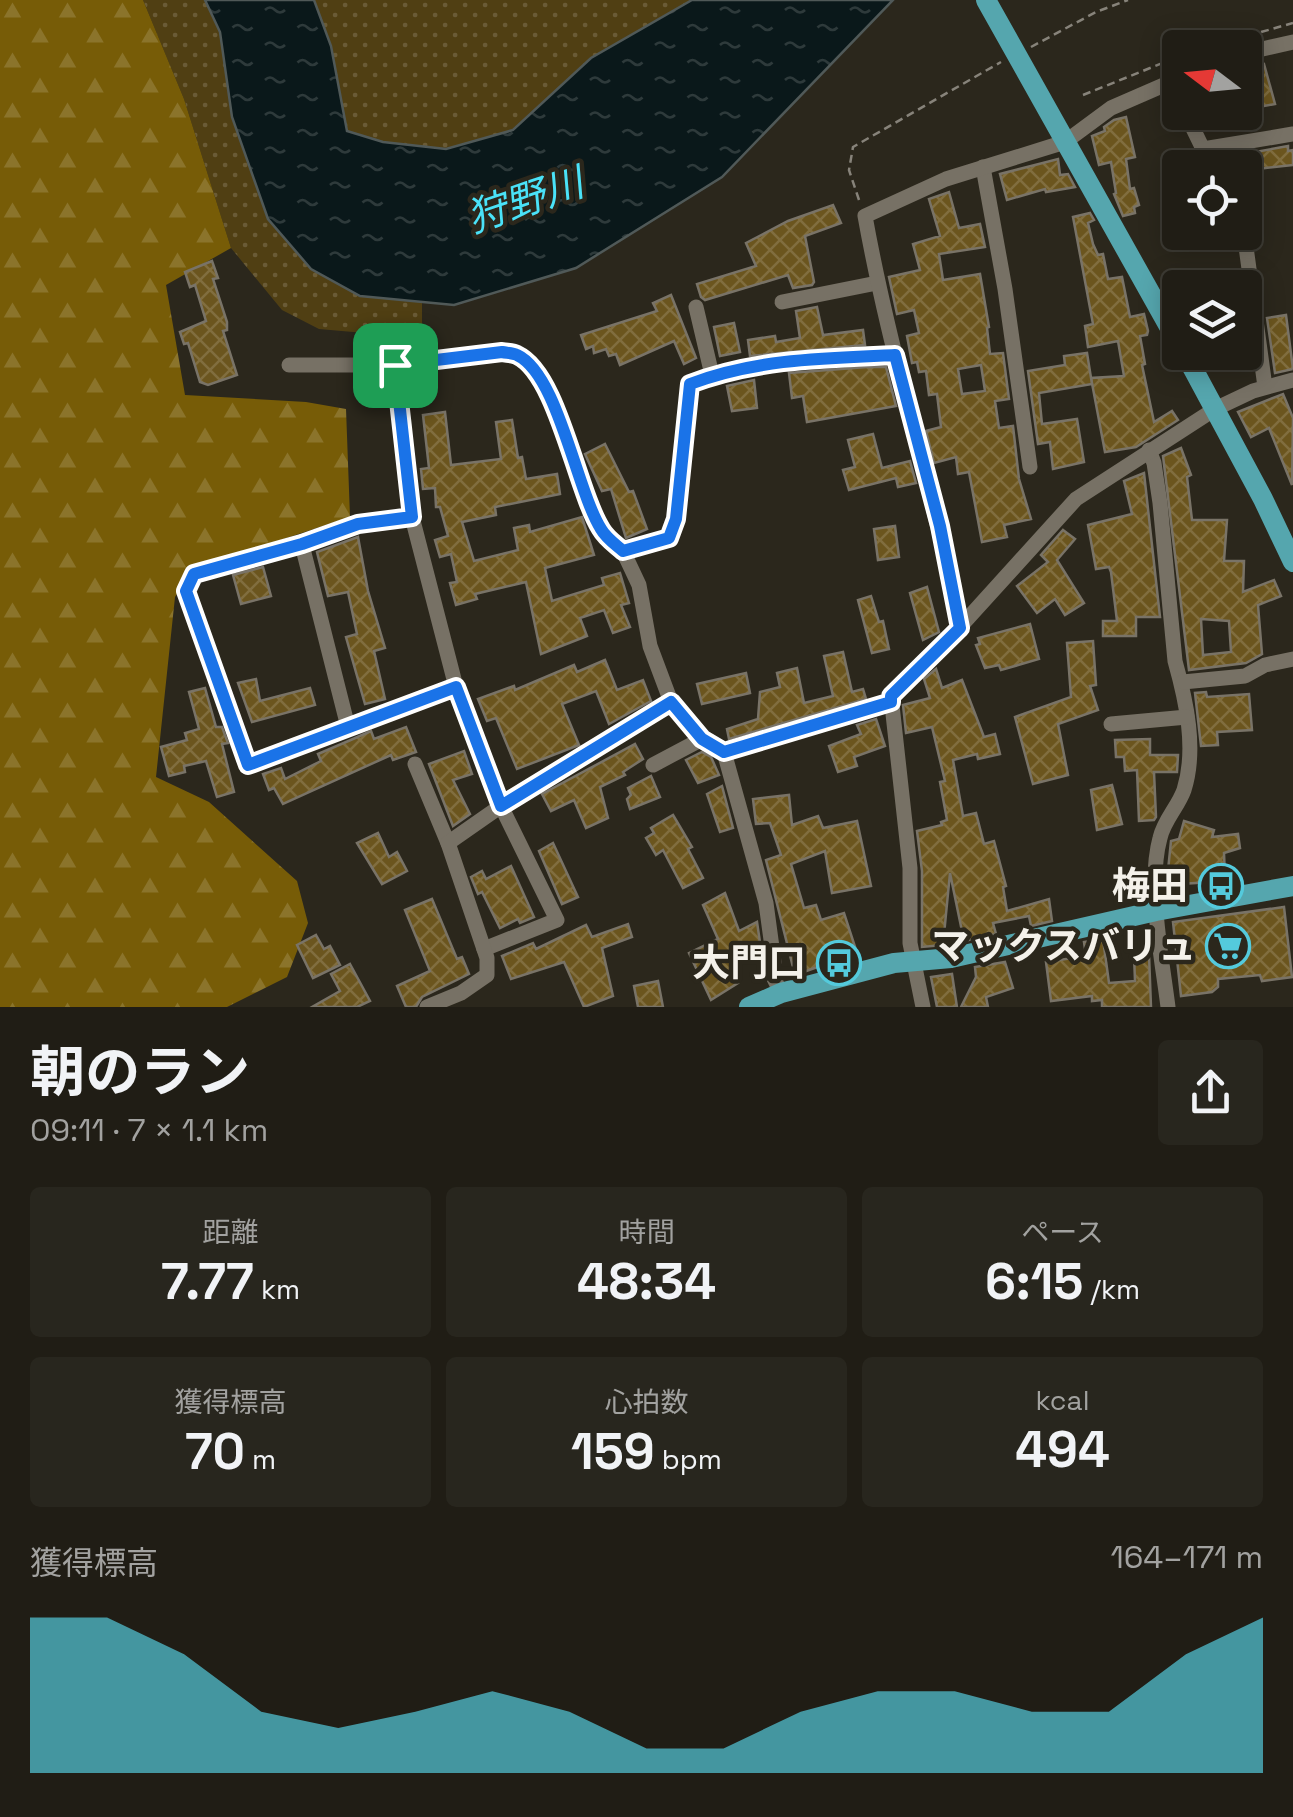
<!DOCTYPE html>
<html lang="ja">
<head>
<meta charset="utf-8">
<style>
  body { margin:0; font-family:"Space Grotesk","Noto Sans JP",sans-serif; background:#28261e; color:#f1f3f6; height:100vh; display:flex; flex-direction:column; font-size:38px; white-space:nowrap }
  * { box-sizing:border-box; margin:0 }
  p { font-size:32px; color:#a2a2a0 }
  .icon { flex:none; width:55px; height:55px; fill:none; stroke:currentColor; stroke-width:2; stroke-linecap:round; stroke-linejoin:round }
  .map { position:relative; height:1007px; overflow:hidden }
  .drawer { display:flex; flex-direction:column; background:#201d15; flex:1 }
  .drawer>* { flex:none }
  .needle { width:65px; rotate:286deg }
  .tools { position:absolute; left:1162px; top:30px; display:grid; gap:20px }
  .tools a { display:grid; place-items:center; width:100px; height:100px; border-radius:10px; background:#201d15; box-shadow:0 5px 25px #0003,0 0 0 2px #3d3b34; font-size:50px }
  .pin { position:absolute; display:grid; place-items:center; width:85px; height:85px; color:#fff; margin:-42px; border-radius:20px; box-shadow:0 5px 15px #0006 }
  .round { display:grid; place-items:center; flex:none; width:105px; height:105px; border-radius:10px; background:#28261e }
  .headline { display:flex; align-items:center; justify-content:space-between; height:170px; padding:0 30px }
  h1 { font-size:55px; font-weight:700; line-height:75px }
  .figures { display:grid; grid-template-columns:repeat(3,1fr); gap:15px; height:170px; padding:10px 30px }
  .figures div { display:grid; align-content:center; border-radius:10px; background:#28261e; text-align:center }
  .figures b { font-size:50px; font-weight:700 }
  .figures small { font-size:28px; font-weight:400 }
  .figures p { font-size:28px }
  .chart { height:280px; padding:20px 30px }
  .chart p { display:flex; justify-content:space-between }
  .chart svg { width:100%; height:180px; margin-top:10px; fill:#54cadc; opacity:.7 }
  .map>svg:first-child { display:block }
</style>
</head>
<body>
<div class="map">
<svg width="1293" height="1007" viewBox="0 0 1293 1007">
  <defs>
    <pattern id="grass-dots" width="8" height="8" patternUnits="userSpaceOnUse" patternTransform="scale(2.5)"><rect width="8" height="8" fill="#503f13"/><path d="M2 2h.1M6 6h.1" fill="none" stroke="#6a5b36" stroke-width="1.8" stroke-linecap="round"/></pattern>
    <pattern id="forest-firs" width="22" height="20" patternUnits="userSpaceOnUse" patternTransform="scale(2.5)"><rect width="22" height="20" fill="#775c07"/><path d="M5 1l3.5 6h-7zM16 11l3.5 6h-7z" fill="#8b742b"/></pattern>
    <pattern id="water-ripples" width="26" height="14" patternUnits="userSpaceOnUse" patternTransform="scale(2.5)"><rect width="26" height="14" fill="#0a181a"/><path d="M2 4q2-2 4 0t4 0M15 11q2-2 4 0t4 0" fill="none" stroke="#2e3a3b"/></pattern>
    <pattern id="building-cross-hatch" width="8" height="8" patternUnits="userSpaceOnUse" patternTransform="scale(2.5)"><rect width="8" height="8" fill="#6b551e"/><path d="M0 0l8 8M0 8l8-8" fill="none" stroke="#816e3f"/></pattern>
  </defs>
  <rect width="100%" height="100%" fill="#2b271c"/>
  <g fill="url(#grass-dots)">
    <path d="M143,0h62l15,32 12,85 79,152 49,27 62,5v37l-103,-9 -37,-19 -51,-62 -47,-149z"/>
    <path d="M314,0h378l-101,58 -78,72 -67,19 -63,-7 -36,-11 -16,-85z"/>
  </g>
  <path fill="url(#forest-firs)" d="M0,0h143l41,99 47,149 -65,37 19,110 121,7 40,7 4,108 -157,52 -18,28 -19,180 53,25 88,79 11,42 -21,54 -60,30h-227z"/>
  <path fill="url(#water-ripples)" stroke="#505958" stroke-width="2.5" d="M205,0h109l17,46 16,85 36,11 63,7 67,-19 78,-72 101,-58h201l-171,177 -146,91 -122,37 -94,-9 -49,-27 -43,-50 -36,-102 -12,-85z"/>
  <g fill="url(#building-cross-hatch)" stroke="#797367" stroke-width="2.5" fill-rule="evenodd">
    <path d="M1264,64l11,40 -27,5 -3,-40z"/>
    <path d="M1126,117l9,40 -9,2 4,30 4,-1 5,17 -5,2 1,6 -12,3 -9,-22 2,-1 -5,-31 -12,3 -7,-29 13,-5 -1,-4 10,-7z"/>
    <path d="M1288,146v5l5,-1v15l-36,4 -38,-1 -2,-9z"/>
    <path d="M1058,159l2,16 8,-1 7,13 -29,5 -1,-3 -38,11 -7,-26z"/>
    <path d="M1180,163v58l-5,1 -13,-57z"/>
    <path d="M949,192l10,36 21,-4 5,23 -46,7 4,26 37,-6 9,53 -2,1 3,26 13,-1 6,46 -14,2 4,27 14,-2 6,53 12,40 -27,6 3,12 -25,5 -13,-70 -11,2 -2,-17 -22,6 -8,-32 15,-4 -4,-33 -8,1 -3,-24 -7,1 -2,-10 -5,1 -5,-27 12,-3 -5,-23 -17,4 -8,-37 31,-7 -7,-26 27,-8 -11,-37zM981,365l4,26 -23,3 -4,-25z"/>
    <path d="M833,205l8,18 -36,13 9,46 -2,3 -19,3 -5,-13 -83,25 -4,-3 -4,-13 59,-18 -10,-23 42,-22z"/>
    <path d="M1090,213l4,7 -6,3 5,21 5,11 5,-1 5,25 14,-2 8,40 14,-3 4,17 -1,4 -7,1 5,28 -3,1 12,57 18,-11 6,9 -42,27 -31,5 -14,-74 33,-2 -6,-35 -30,6 -3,-21 8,-2 -20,-107z"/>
    <path d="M212,261l6,17 -5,1 14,43v8l-4,1 14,44 -29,10 -8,-3 -12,-39 -4,1 -4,-12 26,-11 -11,-36 -5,2 -5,-15z"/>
    <path d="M671,295l25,63 -12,6 -10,-23 -54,24 -4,-11 -7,2 -3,-7 -12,4 -1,-7 -7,3 -5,-14 76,-24 -4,-8z"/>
    <path d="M817,307l6,28 40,-5 2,15 -115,11 -2,-16 27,-4 1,6 24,-4 -4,-27z"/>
    <path d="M1286,315l7,54 -18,4 -8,-55z"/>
    <path d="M734,323l6,29 -20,4 -6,-29z"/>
    <path d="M1087,353l5,31 -53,9 3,31 35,-5 7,43 -31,7 -3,-27 -12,2 -10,-73 37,-6 -1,-9z"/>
    <path d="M867,367h19l10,39 -89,16 -4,-26 -11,2 -3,-25z"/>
    <path d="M754,380l3,28 -25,3 -5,-25z"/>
    <path d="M1283,394l10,24 -1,67 -23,-57 -18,9 -13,-25z"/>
    <path d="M445,412l6,53 50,-6 -5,-37 16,-2 6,38 4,-1 4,22 31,-5 3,20 -65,13 1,8 -34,7 12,39 44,-11 -4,-22 15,-3 1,7 52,-15 12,38 -49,13 7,33 52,-16 -2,-7 18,-5 9,30 -8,2 9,22 -17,6 -9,-23 -24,8 7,18 -46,18 -15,-72 -51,12 2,5 -21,6 -6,-22 7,-1 -6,-28 -11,3 -5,-17 13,-4 -8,-29h-4l-1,-19 -12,1 -2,-20 8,-1 -6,-53z"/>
    <path d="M873,434l9,34 28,-7 6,22 -18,4 -2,-9 -47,12 -6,-20 12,-3 -7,-27z"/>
    <path d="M605,444l24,48 4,-1 14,38 -21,9 -15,-49 -9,2 -17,-37z"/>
    <path d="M1181,448l10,27 -4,2 5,43h35l-3,41h20l-1,31 31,-12 7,16 -23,9 4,49 -16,9 -57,7 -26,-214zM1201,619l28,2 2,31 -28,3z"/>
    <path d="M1144,473l16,144h-24v19h-33v-15h14l-6,-49 -2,-5 -13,2 -8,-44 44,-11 -8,-33z"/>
    <path d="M895,526l4,31 -21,3 -4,-31z"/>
    <path d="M1063,530l12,9 -18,21 27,43 -19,12 -10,-16 -18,14 -20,-27 31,-24 -7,-7z"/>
    <path d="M358,537l10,54 17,57 -11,3 11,48 -20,5 -19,-67 11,-3 -9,-42 -20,4 -11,-44z"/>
    <path d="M263,567l8,29 -30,8 -8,-29z"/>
    <path d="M927,587l12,45 -16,8 -13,-47z"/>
    <path d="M871,596l8,26 4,-1 6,28 -17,4 -14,-53z"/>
    <path d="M1030,624l9,35 -38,11 -2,-5 -14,3 -9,-23 4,-1 -2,-6z"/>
    <path d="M1093,641l3,44 -6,1 8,24 -40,14 10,51 -35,9 -18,-67 56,-20 -4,-54z"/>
    <path d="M843,652l9,40 11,-3 3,10 -137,40 -2,-10 31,-10 2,-27 20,-5 -3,-14 20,-5 7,35 29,-7 -9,-40z"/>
    <path d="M605,660l12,30 26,-10 8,21 -42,23 -13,-33 -34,13 17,41 -62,24 -21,-51 -9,3 -9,-22 36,-13 1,4 59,-25 3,7z"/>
    <path d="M936,669l6,19 20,-8 22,57 11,-3 5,20 -22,5 -1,-5 -24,6 10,56 13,-3 8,31 10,-3 12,45 -3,1 4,24 42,-12 3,22 -21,5 -2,-10 -36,7 3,11 -32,7 -14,-68 -7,72 -21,2v-76l-5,-40 25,-6 -1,-3 6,-2 -7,-38 5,-1 -13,-54 -26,6 -3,-28 27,-7 -6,-19z"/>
    <path d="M746,673l4,20 -48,11 -5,-20z"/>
    <path d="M256,679l4,22 50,-13 5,17 -63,17 -14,-39z"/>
    <path d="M205,688l11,39h6l6,16 -6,1 12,48 -17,5 -11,-36 -22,5 1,6 -16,4 -8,-29 26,-7 -2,-7 14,-4 -10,-37z"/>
    <path d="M1206,692l1,5 42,-3 3,36 -35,2 1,13 -17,1 -6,-53z"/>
    <path d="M876,719l9,27 -31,11 3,9 -19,6 -9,-26 32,-12 -4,-9z"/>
    <path d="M406,727l10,25 -23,8 -2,-5 -108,49 -9,-16 -5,2 -6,-16 18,-6 4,11 36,-18 -3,-7 35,-15 18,-8 3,8z"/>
    <path d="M1150,739v16h28l-1,17h-23l2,45 -2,3 -15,1 -2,-51 -12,1 -1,-14h-8l-1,-17z"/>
    <path d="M635,744l8,15 -20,13 2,3 -25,12 8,31 -22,10 -12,-28 -23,11 -9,-17z"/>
    <path d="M464,751l8,23 -19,6 17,34 -17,12 -24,-62z"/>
    <path d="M702,752l9,5 8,18 -21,8 -12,-23z"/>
    <path d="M651,776l9,21 -30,12 -3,-10 4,-4 -3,-7z"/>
    <path d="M1112,785l10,39 -25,6 -6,-40z"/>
    <path d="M722,786l11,42 -13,4 -13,-38z"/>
    <path d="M789,795l3,30 26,-9 5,12 34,-7 14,65 -39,7 -7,-42 -34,13 13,44 12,-3 5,15 23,-7 13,40 -62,22 -29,-115 15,-5 -11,-32 -14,1 -3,-25z"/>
    <path d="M673,815l19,32 -4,2 15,29 -20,10 -20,-38 -7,5 -10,-17 8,-5 -3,-5z"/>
    <path d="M1184,821l30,9 -2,7 26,-3 2,14 -16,5 1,24h-13v5l-32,2v6h-14l5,-49 8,-2z"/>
    <path d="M378,833l11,24 8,-5 10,19 -25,13 -25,-41z"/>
    <path d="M553,843l25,54 -16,7 -23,-53z"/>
    <path d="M511,866l23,51 -14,6 -2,-4 -18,9 -18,-36 -4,2 -7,-17 11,-6 4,8z"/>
    <path d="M725,893l14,38 18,-9 5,34 -25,8 3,5 -7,3 5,11 -27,17 -22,-47 29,-14 -15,-34z"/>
    <path d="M432,899l25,60 5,-2 7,17 -47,23 -6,10h-10l-9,-21 33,-15 -25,-61z"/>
    <path d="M1284,907l8,70 -30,4 -2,-6 -42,4v8l-6,5 -31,4 -8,-74z"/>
    <path d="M628,924l4,13 -30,11 11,48 -29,11 -20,-45 -53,17 -9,-23 31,-13 3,6 50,-24 6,12z"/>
    <path d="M316,935l8,14 6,-3 10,19 -27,13 -16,-33z"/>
    <path d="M1103,939l6,44 26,-2 -1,-26 15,-1 2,53h-49v-7l-10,1v-5l-41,5 -5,-39 40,-6 -2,-14z"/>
    <path d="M1005,962l8,26 -27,9 2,10h-27l15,-30 -1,-10z"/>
    <path d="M350,964l20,37 -13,6h-45l28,-16 -9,-17z"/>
    <path d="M952,974l5,33h-20l-6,-30z"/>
    <path d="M658,981l5,26h-25l-4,-21z"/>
  </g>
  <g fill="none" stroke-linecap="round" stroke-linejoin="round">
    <g stroke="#87837a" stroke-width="2.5" stroke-dasharray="8 5" stroke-linecap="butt">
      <path d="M1261,32l32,-9"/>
      <path d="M1031,47l65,-35 32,-12"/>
      <path d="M1206,48l33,-10"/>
      <path d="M1083,95l97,-39"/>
      <path d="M859,200l-10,-30 4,-23 148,-85"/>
    </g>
    <g stroke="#777165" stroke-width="15">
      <path d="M1245,53l48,-11"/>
      <path d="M1170,82l10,20"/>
      <path d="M1185,112l18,37 5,19"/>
      <path d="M1203,149l90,-15"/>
      <path d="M983,167l22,122 25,178"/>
      <path d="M1244,232l21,155"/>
      <path d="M782,302l95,-19"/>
      <path d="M696,307l16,68"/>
      <path d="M289,365h106l107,-13 17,3 18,19 20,38 28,84 17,36 21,19 16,34 11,61 21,56 31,37 22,13 42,151 8,59 -5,6 12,25"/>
      <path d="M395,365l17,152 44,170 45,119 56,114 -73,29"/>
      <path d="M1149,450l5,13 6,40 15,158c11,39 22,88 9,129 -6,17 -20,30 -24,48 -13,48 2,120 8,169"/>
      <path d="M412,517l-54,7 -56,21 -108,29 -8,17 62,174 208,-78"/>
      <path d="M302,545l46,182"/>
      <path d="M623,551l46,-13 7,-19 14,-135c65,-25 136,-26 205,-29"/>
      <path d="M960,627c-27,-138 -70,-272 -95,-411l81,-37 119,-37 46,-34 69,-30"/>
      <path d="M1183,682l62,-6 20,-11 28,-6"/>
      <path d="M1111,724l76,-7"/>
      <path d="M724,752l167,-49"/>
      <path d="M415,764l33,79"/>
      <path d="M653,765l49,-26"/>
      <path d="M427,1007l34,-14 26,-18v-17l-39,-115 53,-37 170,-104"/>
      <path d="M923,1007l-13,-64v-75l-19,-172 69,-69 116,-128 139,-90 38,-18 40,-11"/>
    </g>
    <g stroke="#55a6ae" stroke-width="20">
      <path d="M986,0l194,346"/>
      <path d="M1184,352l79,147 30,63"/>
      <path d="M749,1007l32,-14 113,-30 57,-5 205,-47 137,-25"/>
    </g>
  </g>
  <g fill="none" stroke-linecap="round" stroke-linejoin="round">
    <defs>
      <path id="route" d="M502,352c5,1 11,1 15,3 41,19 59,134 84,174 5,9 14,15 22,22l46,-13 7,-19 14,-135c65,-25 135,-26 205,-29l45,171 20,102 -69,68v6l-167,50 -22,-13 -31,-37 -170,104 -45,-119 -208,78 -62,-174 8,-17 108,-30 56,-20 54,-7 -17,-152z"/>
    </defs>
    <use href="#route" stroke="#fff" stroke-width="20"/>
    <use href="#route" stroke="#1a73e8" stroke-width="12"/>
  </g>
  <defs>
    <symbol id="bus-ring" viewBox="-11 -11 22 22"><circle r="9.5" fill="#2b271c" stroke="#54cadc" stroke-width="1.5"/><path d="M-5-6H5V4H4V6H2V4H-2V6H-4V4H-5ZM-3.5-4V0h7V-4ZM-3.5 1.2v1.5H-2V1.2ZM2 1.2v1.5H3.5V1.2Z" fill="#54cadc"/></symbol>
    <symbol id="supermarket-ring" viewBox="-11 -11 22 22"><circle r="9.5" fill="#2b271c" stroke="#54cadc" stroke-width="1.5"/><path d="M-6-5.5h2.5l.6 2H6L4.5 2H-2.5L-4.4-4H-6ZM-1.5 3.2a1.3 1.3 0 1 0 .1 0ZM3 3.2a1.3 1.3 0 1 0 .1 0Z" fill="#54cadc"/></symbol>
  </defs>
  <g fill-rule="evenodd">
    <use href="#bus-ring" x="1196" y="861" width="50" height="50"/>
    <use href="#supermarket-ring" x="1203" y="921" width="50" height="50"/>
    <use href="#bus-ring" x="814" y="938" width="50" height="50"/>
  </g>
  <g text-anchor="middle" stroke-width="9" stroke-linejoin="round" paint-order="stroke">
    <g font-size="38" font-weight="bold" fill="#f4f1ea" stroke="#2b271c" text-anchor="end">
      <text x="1188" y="899">梅田</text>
      <text x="1196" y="959">マックスバリュ</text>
      <text x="806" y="976">大門口</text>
    </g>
    <g font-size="40" font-style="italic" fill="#4ae2f8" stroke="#2b271c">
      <text transform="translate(525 200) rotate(-19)" y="14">狩野川</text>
    </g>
  </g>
</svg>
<div class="tools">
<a><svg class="needle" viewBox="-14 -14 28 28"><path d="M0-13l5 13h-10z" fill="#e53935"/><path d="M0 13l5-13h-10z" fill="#a2a2a0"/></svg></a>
<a><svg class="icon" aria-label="locate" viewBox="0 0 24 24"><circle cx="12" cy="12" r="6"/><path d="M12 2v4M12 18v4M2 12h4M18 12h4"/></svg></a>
<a><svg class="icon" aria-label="layers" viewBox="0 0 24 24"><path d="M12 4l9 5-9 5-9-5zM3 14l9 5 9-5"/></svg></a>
</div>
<div class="pin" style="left:395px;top:365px;background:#1e9e55"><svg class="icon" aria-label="arrive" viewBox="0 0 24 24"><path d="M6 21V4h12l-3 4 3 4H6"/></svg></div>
</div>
<section class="drawer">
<div class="headline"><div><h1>朝のラン</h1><p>09:11 · 7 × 1.1 km</p></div><a class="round"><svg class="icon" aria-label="share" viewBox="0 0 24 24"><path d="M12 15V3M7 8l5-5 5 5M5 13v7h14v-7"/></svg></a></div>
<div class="figures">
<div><p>距離</p><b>7.77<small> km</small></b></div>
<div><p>時間</p><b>48:34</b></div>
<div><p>ペース</p><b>6:15<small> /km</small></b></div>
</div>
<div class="figures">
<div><p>獲得標高</p><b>70<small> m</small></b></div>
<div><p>心拍数</p><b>159<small> bpm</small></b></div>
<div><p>kcal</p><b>494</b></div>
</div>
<div class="chart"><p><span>獲得標高</span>164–171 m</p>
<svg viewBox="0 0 160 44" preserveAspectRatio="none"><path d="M0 44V6L10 6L20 15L30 29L40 33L50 29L60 24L70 29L80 38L90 38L100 29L110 24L120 24L130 29L140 29L150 15L160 6V44z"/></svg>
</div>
</section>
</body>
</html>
